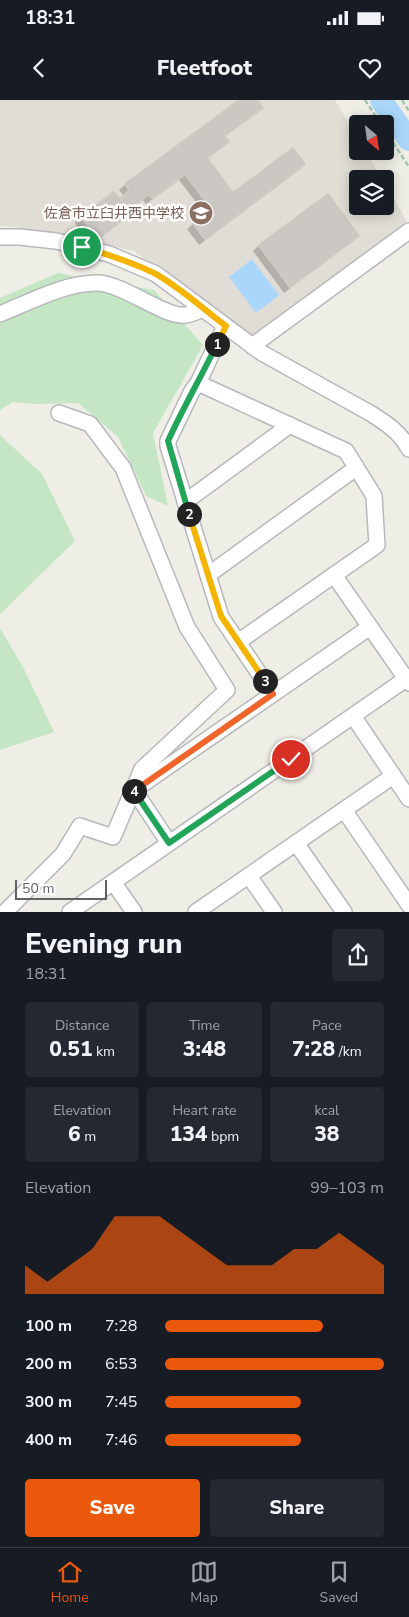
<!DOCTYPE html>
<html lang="en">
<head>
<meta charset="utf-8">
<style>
  body { margin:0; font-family:"Nunito Sans","Noto Sans JP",sans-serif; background:#242831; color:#f1f3f6; height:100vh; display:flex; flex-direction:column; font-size:19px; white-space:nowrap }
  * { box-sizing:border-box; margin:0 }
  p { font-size:16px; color:#9ea1a6 }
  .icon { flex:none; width:28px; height:28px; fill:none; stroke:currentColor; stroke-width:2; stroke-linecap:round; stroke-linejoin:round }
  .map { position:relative; height:812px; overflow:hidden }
  .side { display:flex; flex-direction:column; background:#171b24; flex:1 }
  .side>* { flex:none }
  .needle { width:32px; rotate:151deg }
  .tools { position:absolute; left:349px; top:15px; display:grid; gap:10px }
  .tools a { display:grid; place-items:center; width:45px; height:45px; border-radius:5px; background:#171b24; box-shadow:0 2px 12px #0003; font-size:25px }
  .scale { position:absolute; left:15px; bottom:12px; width:92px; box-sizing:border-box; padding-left:5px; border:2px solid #5e6166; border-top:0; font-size:14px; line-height:18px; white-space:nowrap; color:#5e6166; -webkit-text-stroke:4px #fff; paint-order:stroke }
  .pin { position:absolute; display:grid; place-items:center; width:42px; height:42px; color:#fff; margin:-21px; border:2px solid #fff; border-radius:50%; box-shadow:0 1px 5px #0007 }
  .km { position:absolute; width:25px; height:25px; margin:-12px; border-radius:50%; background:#222; color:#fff; font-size:14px; line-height:25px; text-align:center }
  .round { display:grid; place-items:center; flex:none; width:52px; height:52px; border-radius:5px; background:#242831 }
  .headline { display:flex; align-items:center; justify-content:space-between; height:85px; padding:0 25px }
  h1 { font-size:28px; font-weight:800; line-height:38px }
  .figures { display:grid; grid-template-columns:repeat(3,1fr); gap:8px; height:85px; padding:5px 25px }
  .figures div { display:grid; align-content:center; border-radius:5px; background:#242831; text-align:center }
  .figures b { font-size:21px; font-weight:800 }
  .figures small { font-size:14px; font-weight:400 }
  .figures p { font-size:14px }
  .chart { height:140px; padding:10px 25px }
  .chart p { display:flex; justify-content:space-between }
  .chart svg { width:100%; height:90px; margin-top:5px; fill:#ea580c; opacity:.7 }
  .cta { display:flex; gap:10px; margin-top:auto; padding:10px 25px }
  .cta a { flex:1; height:58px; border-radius:5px; background:#ea580c; color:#fff; font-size:20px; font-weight:800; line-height:58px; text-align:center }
  .cta a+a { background:#242831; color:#f1f3f6 }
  ul { padding:0 25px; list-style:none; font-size:16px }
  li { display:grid; grid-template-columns:80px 60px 1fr; align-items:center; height:38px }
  li i { height:12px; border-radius:6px; background:#ea580c }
  .status { display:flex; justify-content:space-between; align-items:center; height:35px; padding:0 25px; background:#171b24; direction:ltr }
  .status svg { height:14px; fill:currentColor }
  header { display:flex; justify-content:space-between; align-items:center; height:65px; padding:0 25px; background:#171b24; font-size:22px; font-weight:800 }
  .tab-bar { display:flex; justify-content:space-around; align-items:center; height:70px; border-top:1px solid #363941; background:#171b24; font-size:14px; color:#9ea1a6 }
  .tab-bar a { display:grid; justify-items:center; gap:2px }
  .tab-bar .active { color:#ea580c }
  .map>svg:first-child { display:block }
</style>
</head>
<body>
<div class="status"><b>18:31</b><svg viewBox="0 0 49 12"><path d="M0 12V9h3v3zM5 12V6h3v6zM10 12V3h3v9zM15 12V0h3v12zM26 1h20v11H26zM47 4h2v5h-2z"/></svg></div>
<header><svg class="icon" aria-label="back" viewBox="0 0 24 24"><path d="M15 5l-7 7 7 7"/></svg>Fleetfoot<svg class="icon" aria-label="heart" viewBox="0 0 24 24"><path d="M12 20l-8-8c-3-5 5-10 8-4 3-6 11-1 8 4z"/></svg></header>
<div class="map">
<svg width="409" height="812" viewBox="0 0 409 812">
  <rect width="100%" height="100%" fill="#efeee6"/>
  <path fill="#dfddd5" d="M0,0h335l22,38 1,13h7l17,28h-24v27h27v-22l22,37 -155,116 -118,-86 -118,-24 -16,-1z"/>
  <g fill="#c4e6c5">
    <path d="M58,173l96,17 49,55 -50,88 15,73 -22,-10 -28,-59 -40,-34 -44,1 -21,-2 -13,8v-112z"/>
    <path d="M0,335l42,39 33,67 -75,73z"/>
    <path d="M0,528l24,41 30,63 -54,18z"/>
  </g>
  <path fill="#aad6fc" d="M252,159l27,36 -23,18 -27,-36z"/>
  <g fill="#0003">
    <path d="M240,0h17l-1,13 -31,23 3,6 -21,17 26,34 72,-29 -6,6 -100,75 -12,-16 18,-15 -26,-34 -33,24 -3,-4 -16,11 3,3 -6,6 -33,25 -16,-22 5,-6 34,-24 5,6 5,-3 -5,-6 6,-5z"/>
    <path d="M353,141l-69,52 -31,-42 5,-5z"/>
  </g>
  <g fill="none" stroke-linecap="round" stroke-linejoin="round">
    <path stroke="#aad6fc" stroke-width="22" d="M381,0l28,40"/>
  </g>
  <g fill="#cbc8c4" stroke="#d4d0c5">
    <path d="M238,0h20l6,8 -39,28 5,6 -22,16 25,34 60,-45 13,17 -101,76 -13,-17 19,-14 -26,-34 -33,24 -3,-4 -21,15 3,4 -34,26 -17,-24 34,-25 6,7 9,-8 -5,-6z"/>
    <path d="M328,93l32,43 -70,52 -32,-43z"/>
  </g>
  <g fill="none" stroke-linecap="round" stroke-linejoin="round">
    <defs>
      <g id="minor">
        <path d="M0,137h19l37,4 26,6 27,7 47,20 106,79 108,60c16,10 30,19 39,36"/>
        <path d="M0,214c30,-12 66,-32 99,-31 26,2 67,35 86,32 6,0 13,-4 18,-6"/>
        <path d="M225,226l-27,57 -6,8 -24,50v5l53,171 52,77"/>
        <path d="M252,246l157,-115"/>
        <path d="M198,283l148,68 28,45 3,49 -139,97"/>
        <path d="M185,402l105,-77"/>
        <path d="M208,475l148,-107"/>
        <path d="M334,475l75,108"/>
        <path d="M353,616l56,83"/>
        <path d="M134,690l236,-163"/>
        <path d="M134,690l35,53"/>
        <path d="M344,710l65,95"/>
        <path d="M296,743l48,69"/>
        <path d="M249,776l25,36"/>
        <path d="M113,782l21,30"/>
        <path d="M5,812l58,-58 17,-28 33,11 29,-68 85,-79 -40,-63 -64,-159 -33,-44 -31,-11"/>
        <path d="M70,812l336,-233"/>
        <path d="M196,812l197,-136"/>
      </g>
    </defs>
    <use href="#minor" stroke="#b7b8bc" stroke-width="18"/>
    <g stroke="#9ec6ab" stroke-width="2.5" stroke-dasharray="5 2.5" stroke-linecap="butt">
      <path d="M365,0l16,24"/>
      <path d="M402,0l7,11"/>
      <path d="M385,30l24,37"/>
    </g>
    <use href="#minor" stroke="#fff" stroke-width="15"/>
  </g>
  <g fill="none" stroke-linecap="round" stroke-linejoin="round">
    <defs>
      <path id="split-1" d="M82,147c25,7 49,15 72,26 26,14 49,36 72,53l-9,18"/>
      <path id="split-2" d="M189,414l-21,-73c15,-33 33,-64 49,-97"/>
      <path id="split-3" d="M189,414l32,102 44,65"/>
      <path id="split-4" d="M134,691l139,-97 -8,-13"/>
      <path id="split-5" d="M134,691l35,52 122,-84"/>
    </defs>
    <use href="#split-1" stroke="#fff" stroke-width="10"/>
    <use href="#split-2" stroke="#fff" stroke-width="10"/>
    <use href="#split-3" stroke="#fff" stroke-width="10"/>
    <use href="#split-4" stroke="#fff" stroke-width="10"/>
    <use href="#split-5" stroke="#fff" stroke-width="10"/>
    <use href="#split-1" stroke="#f5b400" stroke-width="6"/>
    <use href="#split-2" stroke="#22a559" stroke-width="6"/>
    <use href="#split-3" stroke="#f5b400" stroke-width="6"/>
    <use href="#split-4" stroke="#f0652b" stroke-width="6"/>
    <use href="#split-5" stroke="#22a559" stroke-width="6"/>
  </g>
  <defs>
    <symbol id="school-disc" viewBox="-11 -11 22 22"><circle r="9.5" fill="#8d6e63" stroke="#fff"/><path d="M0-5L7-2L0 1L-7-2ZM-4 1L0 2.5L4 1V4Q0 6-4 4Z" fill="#fff"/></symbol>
  </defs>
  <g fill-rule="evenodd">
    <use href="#school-disc" x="187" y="99" width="28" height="28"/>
  </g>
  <g text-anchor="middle" stroke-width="5" stroke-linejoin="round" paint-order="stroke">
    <g font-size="14" fill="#785e54" stroke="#fff" text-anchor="end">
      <text x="184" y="118">佐倉市立臼井西中学校</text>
    </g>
  </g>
</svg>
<div class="tools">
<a><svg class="needle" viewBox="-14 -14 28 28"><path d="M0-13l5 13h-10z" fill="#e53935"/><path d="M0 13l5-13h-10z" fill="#9ea1a6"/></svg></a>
<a><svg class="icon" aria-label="layers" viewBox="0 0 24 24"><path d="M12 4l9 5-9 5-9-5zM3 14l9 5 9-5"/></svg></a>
</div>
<div class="scale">50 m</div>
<div class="pin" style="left:82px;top:147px;background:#1e9e55"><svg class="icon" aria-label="arrive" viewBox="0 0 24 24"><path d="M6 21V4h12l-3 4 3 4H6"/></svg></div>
<div class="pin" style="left:291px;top:659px;background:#d93025"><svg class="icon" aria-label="check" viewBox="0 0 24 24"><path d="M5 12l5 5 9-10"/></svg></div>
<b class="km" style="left:217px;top:244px">1</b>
<b class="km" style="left:189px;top:414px">2</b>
<b class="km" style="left:265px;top:581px">3</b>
<b class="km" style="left:134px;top:691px">4</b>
</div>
<section class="side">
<div class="headline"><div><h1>Evening run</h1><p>18:31</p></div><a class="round"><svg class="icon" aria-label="share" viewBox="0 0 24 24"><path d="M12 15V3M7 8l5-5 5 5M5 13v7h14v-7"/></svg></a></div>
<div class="figures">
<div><p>Distance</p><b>0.51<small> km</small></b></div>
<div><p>Time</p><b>3:48</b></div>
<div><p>Pace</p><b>7:28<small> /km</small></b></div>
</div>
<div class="figures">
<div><p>Elevation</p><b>6<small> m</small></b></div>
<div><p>Heart rate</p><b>134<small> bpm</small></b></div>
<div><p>kcal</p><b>38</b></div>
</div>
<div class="chart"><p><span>Elevation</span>99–103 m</p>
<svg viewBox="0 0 160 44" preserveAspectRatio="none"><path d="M0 44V30L10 38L20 30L30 22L40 6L50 6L60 6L70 14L80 22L90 30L100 30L110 30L120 22L130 22L140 14L150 22L160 30V44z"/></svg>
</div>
<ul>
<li><b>100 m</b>7:28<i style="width:72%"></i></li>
<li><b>200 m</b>6:53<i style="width:100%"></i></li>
<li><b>300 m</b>7:45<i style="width:62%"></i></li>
<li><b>400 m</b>7:46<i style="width:62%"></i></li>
</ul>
<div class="cta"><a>Save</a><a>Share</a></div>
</section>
<nav class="tab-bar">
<a class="active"><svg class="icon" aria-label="home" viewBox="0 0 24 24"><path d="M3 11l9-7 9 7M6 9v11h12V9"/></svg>Home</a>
<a><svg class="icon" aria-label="map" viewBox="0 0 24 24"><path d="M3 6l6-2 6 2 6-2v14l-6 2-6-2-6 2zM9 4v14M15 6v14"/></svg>Map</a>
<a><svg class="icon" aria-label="saved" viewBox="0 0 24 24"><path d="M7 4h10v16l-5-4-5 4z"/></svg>Saved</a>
</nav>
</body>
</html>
